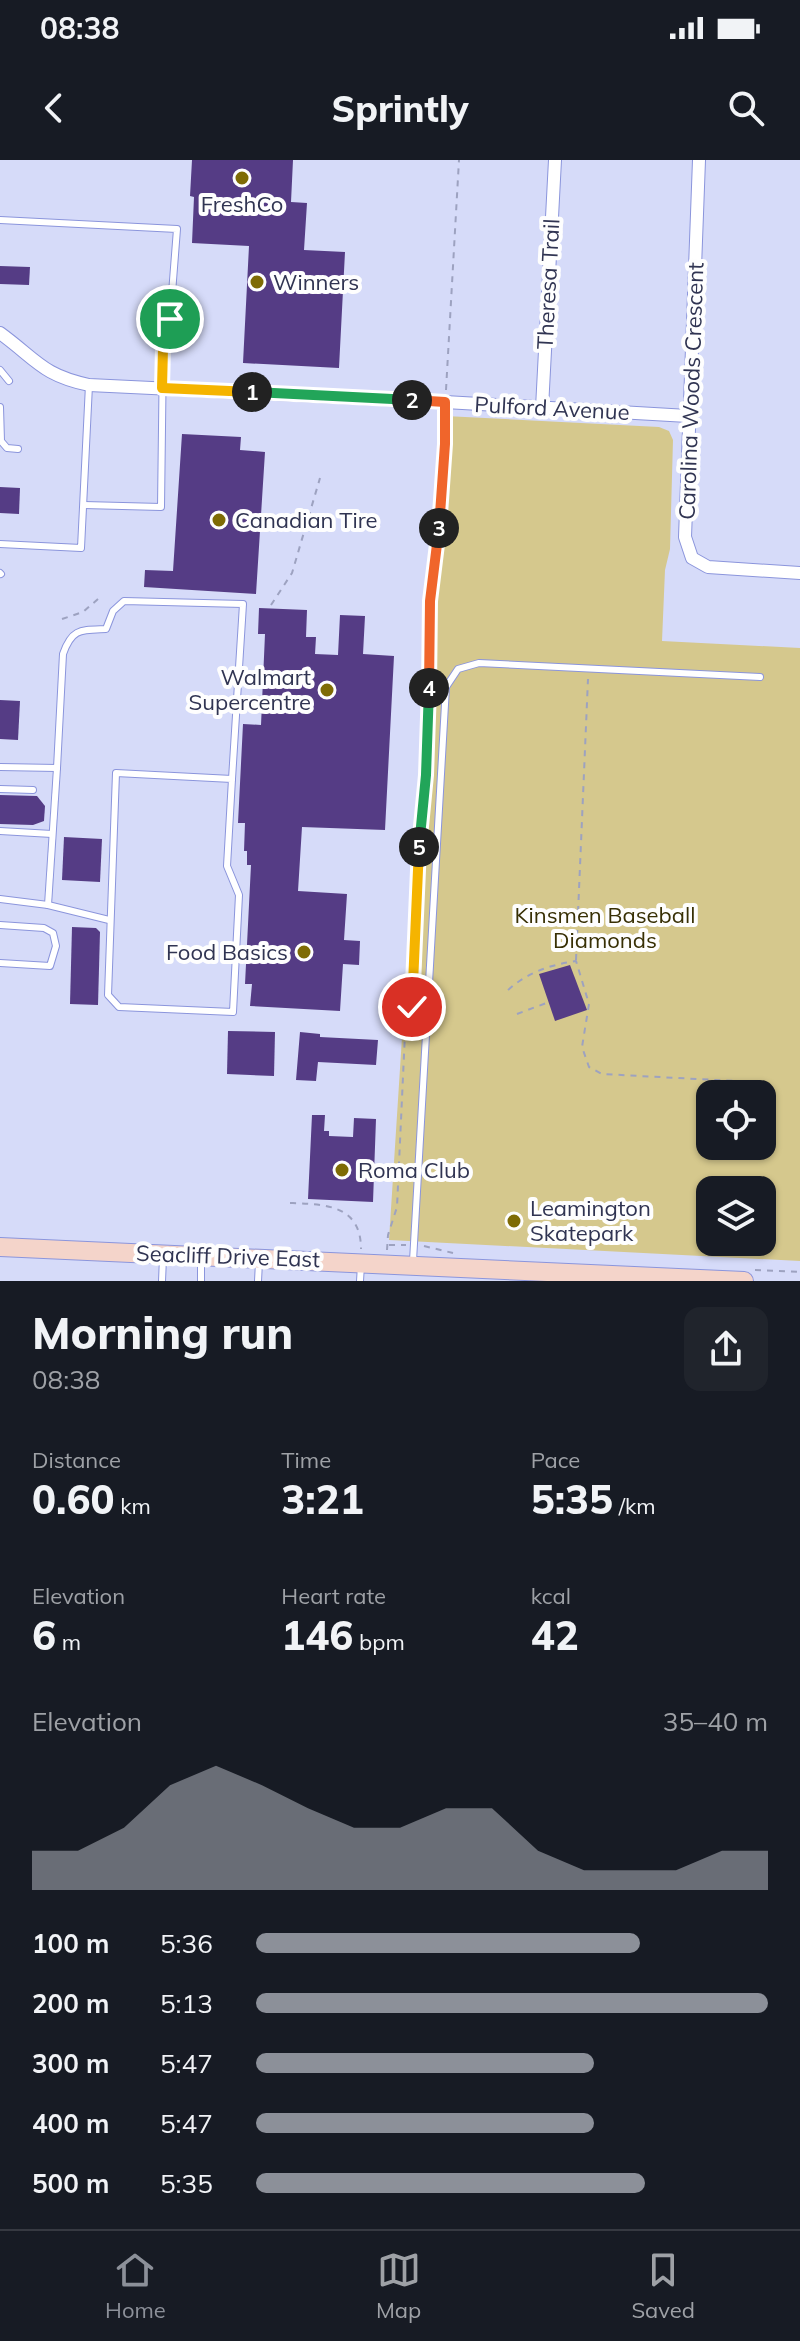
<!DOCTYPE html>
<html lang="en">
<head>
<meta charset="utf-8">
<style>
  body { margin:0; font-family:Mulish,sans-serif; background:#20242c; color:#f1f3f6; height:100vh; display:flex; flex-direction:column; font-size:30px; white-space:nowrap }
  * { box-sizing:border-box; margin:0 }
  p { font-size:26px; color:#9ea1a6 }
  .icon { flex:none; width:44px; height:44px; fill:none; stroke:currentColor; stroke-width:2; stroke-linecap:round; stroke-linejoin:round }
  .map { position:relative; height:1121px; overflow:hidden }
  .side { display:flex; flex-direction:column; background:#171b24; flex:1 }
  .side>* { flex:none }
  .tools { position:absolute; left:696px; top:920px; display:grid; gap:16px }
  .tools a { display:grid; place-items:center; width:80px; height:80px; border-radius:16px; background:#171b24; box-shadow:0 2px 6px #0004; font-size:40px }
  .pin { position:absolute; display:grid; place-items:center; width:68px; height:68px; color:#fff; margin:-34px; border:4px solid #fff; border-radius:50%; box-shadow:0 2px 8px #0007 }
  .km { position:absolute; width:40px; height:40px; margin:-20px; border-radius:50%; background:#222; color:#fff; font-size:22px; line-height:40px; text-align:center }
  .round { display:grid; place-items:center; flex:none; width:84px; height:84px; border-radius:16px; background:#20242c }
  .summary { display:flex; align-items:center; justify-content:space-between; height:136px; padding:0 32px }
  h1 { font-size:44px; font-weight:800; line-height:60px }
  .metrics { display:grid; grid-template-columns:repeat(3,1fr); gap:12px; height:136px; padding:8px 32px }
  .metrics div { display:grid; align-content:center }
  .metrics b { font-size:40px; font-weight:800 }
  .metrics small { font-size:22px; font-weight:400 }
  .metrics p { font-size:22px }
  .chart { height:224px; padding:16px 32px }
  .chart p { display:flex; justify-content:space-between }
  .chart svg { width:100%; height:144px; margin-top:8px; fill:#8c9099; opacity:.7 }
  ul { padding:0 32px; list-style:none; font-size:26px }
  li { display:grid; grid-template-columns:128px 96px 1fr; align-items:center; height:60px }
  li i { height:20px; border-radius:10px; background:#8c9099 }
  .status { display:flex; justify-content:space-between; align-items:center; height:56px; padding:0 40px; background:#171b24; direction:ltr }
  .status svg { height:22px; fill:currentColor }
  header { display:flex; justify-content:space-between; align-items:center; height:104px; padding:0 32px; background:#171b24; font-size:36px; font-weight:800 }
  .dock { display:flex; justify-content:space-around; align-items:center; height:112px; border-top:2px solid #363941; background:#171b24; font-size:22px; color:#9ea1a6 }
  .dock a { display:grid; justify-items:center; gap:4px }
  .dock .current { color:#8c9099 }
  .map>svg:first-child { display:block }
</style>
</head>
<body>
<div class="status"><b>08:38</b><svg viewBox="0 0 49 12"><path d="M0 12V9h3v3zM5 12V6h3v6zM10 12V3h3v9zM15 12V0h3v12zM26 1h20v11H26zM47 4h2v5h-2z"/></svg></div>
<header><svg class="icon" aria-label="back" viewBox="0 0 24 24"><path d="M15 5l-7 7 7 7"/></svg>Sprintly<svg class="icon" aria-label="search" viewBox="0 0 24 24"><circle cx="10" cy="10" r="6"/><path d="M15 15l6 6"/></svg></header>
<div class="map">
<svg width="800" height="1121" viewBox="0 0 800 1121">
  <rect width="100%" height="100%" fill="#d6dbf9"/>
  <path fill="#d5c88d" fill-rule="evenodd" d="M445,256l214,11 10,4 4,9 -3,109 -5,21 -3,71 138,7v613l-411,-21 41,-639 12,-105zM710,934h52v52h-52zM710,1030h52v52h-52z"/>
  <g fill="#553c85">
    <path d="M192,0h101l-2,42 16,1 -3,47 41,2 -6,116 -96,-5 6,-117 -57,-3 2,-46 -4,-1z"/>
    <path d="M0,106l30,1 -1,18 -29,-1z"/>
    <path d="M182,274l59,3 -1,13 25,2 -9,142 -112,-7 1,-17 28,1z"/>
    <path d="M0,327l20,1 -1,26 -19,-1z"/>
    <path d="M259,448l48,2 -1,27h10l-1,17 23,1 2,-40 25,1 -2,38 31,2 -9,174 -83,-3 -4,64 49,3 -3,46 16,1 -1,24 -16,-1 -3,47 -90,-5 2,-22h-7l6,-119h-4v-14h-3l1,-28h-7l5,-99 18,1 4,-91h-7z"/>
    <path d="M0,540l20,1 -2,39 -18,-1z"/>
    <path d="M0,635l37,1 8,10 -1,15 -11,4 -33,-1z"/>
    <path d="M64,677l38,2 -2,43 -38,-2z"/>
    <path d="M72,767l24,1 4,4 -2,73 -28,-1z"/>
    <path d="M570,805l17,45 -32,11 -16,-47z"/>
    <path d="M228,871l47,1 -1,44 -47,-2z"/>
    <path d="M300,872l20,2v3l58,3 -2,25 -58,-3 -2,19 -20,-1z"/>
    <path d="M312,955h13l-1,16h5v5l24,1 1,-19 22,1 -3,83 -65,-3z"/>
  </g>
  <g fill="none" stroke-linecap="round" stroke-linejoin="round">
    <defs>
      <g id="lane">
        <path d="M0,60l177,9 -7,90 -7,29 -2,159 -77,-2"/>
        <path d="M0,210l9,11"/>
        <path d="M0,247l1,34 6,7 11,1"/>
        <path d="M0,384l81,4 8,-163"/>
        <path d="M0,413l1,1"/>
        <path d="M0,607l57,1 6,-114c9,-26 18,-24 43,-25l7,-18 11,-10 119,3 -11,175"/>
        <path d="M116,613l116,6 -5,87 12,29 -6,117 -114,-5 -11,-12z"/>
        <path d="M0,629l33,1"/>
        <path d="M0,671l52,3"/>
        <path d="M0,739l48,6 61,15"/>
        <path d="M48,745l9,-137"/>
        <path d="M0,765l44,3 9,5 3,13 -6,20 -50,-3"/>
        <path d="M413,1101l33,-574 12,-18 21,-6 281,14"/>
        <path d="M162,1121l1,-23"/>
        <path d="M201,1121v-20"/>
        <path d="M258,1121l1,-19"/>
        <path d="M360,1121l1,-16"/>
      </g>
      <g id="street">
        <path d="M699,0l-14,377 7,21 16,9 92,6"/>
        <path d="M0,173c37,27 42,42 89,52l356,17 243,14"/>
        <path d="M542,248l13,-248"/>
      </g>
      <path id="secondary" d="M0,1087l744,34"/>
    </defs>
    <use href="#lane" stroke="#8b95dc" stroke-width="8"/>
    <use href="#street" stroke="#8b95dc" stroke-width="14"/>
    <use href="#secondary" stroke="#8b95dc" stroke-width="20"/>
    <g stroke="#9da2c0" stroke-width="2" stroke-dasharray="6 6" stroke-linecap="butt">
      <path d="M446,230l13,-230"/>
      <path d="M271,445l21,-32 28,-95"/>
      <path d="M62,459l21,-7 15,-13"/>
      <path d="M576,800l12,-281"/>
      <path d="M508,830c20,-18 42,-25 68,-29l13,43 -7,43 7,20 13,7 133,7"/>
      <path d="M517,854l32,-12"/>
      <path d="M290,1043c35,1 71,2 71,46"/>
      <path d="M389,1085h17"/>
      <path d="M424,1086l29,7"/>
      <path d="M387,1090l1,-15 9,-28 8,-174 7,-26 8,-174 6,-58 4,-174 12,-105 3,-83"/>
      <path d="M755,1110l45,2"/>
    </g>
    <use href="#lane" stroke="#fff" stroke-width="6"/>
    <use href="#street" stroke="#fff" stroke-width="12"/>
    <use href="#secondary" stroke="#f4d4ca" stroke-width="18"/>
  </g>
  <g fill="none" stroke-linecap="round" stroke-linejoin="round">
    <defs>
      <path id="split-1" d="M170,159l-7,29 -1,40 90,4"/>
      <path id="split-2" d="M252,232l160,8"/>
      <path id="split-3" d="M412,240l33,2v42l-6,84"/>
      <path id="split-4" d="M429,528l1,-87 9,-73"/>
      <path id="split-5" d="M419,687l7,-72 3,-87"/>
      <path id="split-6" d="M412,847l7,-160"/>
    </defs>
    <use href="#split-1" stroke="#fff" stroke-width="16"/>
    <use href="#split-2" stroke="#fff" stroke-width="16"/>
    <use href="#split-3" stroke="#fff" stroke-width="16"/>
    <use href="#split-4" stroke="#fff" stroke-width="16"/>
    <use href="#split-5" stroke="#fff" stroke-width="16"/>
    <use href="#split-6" stroke="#fff" stroke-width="16"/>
    <use href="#split-1" stroke="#f5b400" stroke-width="10"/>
    <use href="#split-2" stroke="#22a559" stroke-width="10"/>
    <use href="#split-3" stroke="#f0652b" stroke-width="10"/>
    <use href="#split-4" stroke="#f0652b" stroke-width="10"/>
    <use href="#split-5" stroke="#22a559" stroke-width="10"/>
    <use href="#split-6" stroke="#f5b400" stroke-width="10"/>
  </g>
  <g fill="#7e6b05" stroke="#fefefe" stroke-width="3">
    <circle cx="242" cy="18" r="8"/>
    <circle cx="257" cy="122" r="8"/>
    <circle cx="219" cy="360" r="8"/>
    <circle cx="327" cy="530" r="8"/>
    <circle cx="304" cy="792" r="8"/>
    <circle cx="342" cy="1010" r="8"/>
    <circle cx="514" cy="1061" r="8"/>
  </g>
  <g text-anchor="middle" stroke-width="8" stroke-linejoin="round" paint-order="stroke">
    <g font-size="22" fill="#303452" stroke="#fefefe" text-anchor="start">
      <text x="242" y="52" text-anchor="middle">FreshCo</text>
      <text x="273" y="130">Winners</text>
      <text x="235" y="368">Canadian Tire</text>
      <text x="311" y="525" text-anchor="end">Walmart<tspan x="311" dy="25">Supercentre</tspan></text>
      <text x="288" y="800" text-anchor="end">Food Basics</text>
      <text x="358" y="1018">Roma Club</text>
      <text x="530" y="1056">Leamington<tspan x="530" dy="25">Skatepark</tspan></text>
    </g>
    <g font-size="22" fill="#303452" stroke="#fefefe">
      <text transform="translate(548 124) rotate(-87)" y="8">Theresa Trail</text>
      <text transform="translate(691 231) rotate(-88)" y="8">Carolina Woods Crescent</text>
      <text transform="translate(552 248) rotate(3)" y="8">Pulford Avenue</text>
      <text transform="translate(228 1096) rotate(2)" y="8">Seacliff Drive East</text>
    </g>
    <g font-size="22" fill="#383005" stroke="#fefefe">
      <text x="605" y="763">Kinsmen Baseball<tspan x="605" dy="25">Diamonds</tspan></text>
    </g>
  </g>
</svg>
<div class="tools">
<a><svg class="icon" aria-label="locate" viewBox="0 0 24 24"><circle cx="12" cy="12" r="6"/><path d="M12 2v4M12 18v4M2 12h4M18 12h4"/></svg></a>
<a><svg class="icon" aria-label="layers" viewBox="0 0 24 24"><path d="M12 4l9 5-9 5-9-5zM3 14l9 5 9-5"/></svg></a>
</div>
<div class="pin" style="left:170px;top:159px;background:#1e9e55"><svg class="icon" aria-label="arrive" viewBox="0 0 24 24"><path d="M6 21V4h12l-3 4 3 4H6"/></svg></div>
<div class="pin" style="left:412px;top:847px;background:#d93025"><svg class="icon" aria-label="check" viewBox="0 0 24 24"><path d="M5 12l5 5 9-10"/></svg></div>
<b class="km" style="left:252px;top:232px">1</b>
<b class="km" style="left:412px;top:240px">2</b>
<b class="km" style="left:439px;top:368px">3</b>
<b class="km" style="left:429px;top:528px">4</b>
<b class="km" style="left:419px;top:687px">5</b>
</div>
<section class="side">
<div class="summary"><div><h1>Morning run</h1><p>08:38</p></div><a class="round"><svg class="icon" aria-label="share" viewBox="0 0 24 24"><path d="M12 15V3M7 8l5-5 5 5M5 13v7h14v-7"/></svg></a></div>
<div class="metrics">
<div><p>Distance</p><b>0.60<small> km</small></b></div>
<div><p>Time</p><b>3:21</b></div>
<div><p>Pace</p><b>5:35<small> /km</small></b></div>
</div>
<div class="metrics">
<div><p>Elevation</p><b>6<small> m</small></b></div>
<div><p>Heart rate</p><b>146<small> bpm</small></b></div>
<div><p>kcal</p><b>42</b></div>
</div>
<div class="chart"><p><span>Elevation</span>35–40 m</p>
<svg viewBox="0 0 160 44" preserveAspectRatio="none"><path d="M0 44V32L10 32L20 25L30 12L40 6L50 12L60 19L70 25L80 25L90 19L100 19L110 32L120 38L130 38L140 38L150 32L160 32V44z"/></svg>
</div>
<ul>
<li><b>100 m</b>5:36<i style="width:75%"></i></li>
<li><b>200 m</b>5:13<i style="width:100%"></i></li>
<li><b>300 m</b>5:47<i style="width:66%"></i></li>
<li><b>400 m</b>5:47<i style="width:66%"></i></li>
<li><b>500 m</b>5:35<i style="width:76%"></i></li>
</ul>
</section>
<nav class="dock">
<a class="current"><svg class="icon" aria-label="home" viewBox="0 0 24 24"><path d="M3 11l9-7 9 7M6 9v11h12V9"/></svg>Home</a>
<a><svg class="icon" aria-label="map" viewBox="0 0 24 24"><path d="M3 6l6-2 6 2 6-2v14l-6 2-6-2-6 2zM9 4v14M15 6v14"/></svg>Map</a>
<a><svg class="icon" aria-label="saved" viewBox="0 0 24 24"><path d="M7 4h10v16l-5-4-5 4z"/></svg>Saved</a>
</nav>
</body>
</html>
